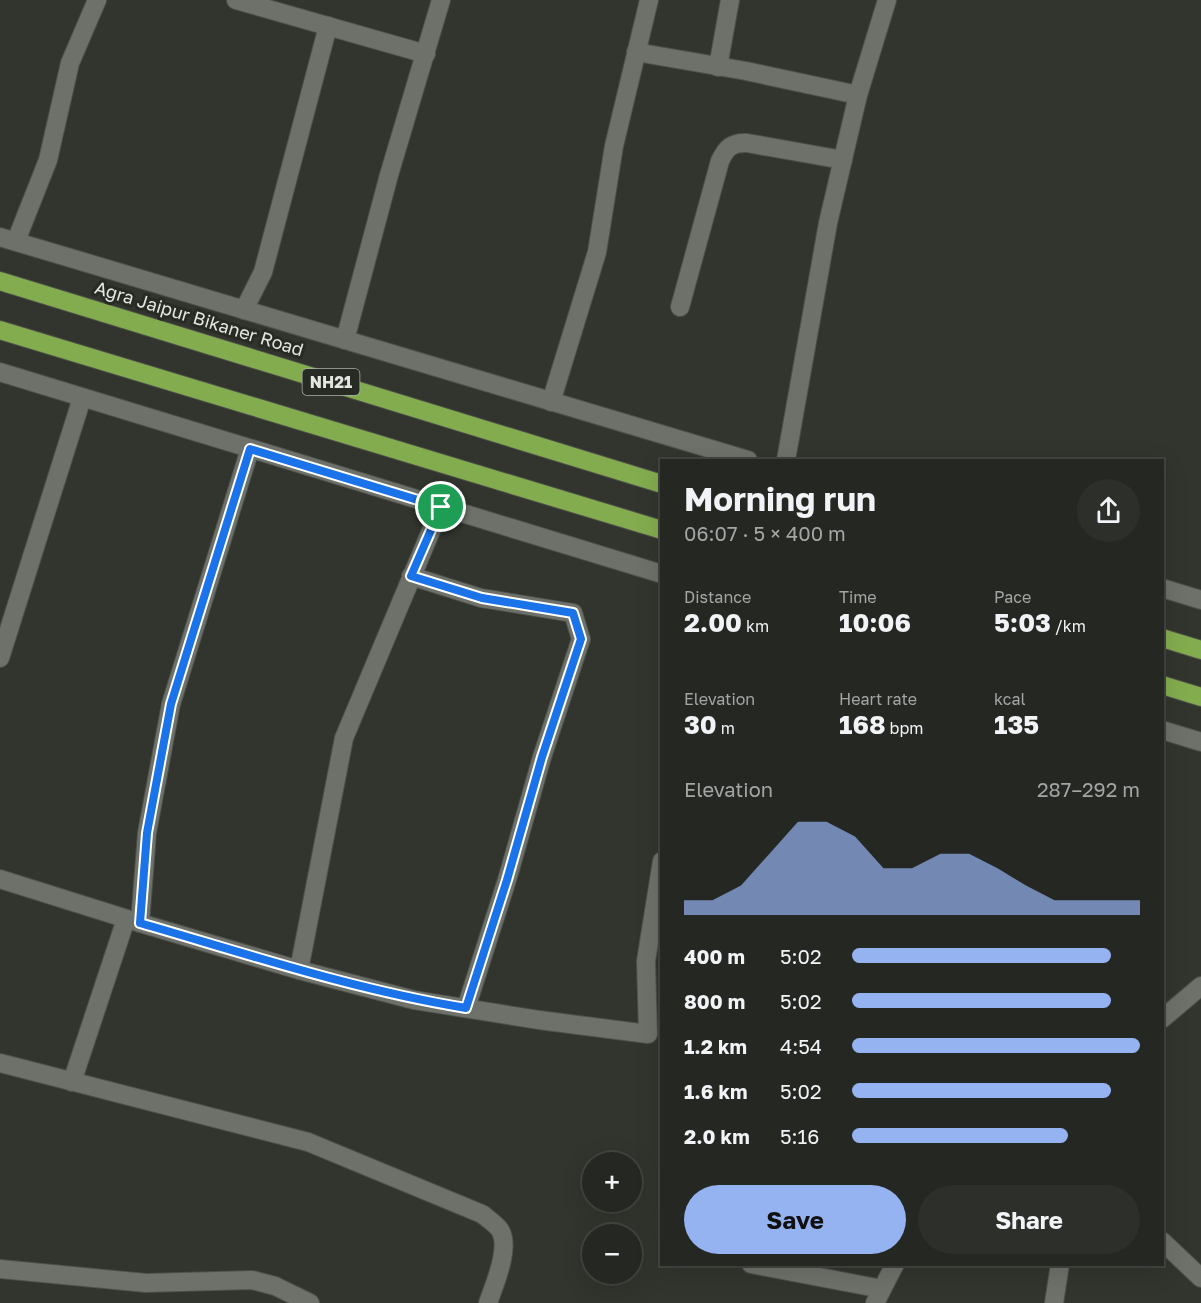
<!DOCTYPE html>
<html lang="en">
<head>
<meta charset="utf-8">
<style>
  body { margin:0; font-family:"Golos Text",sans-serif; background:#2d302a; color:#f1f3f6; height:100vh; display:flex; flex-direction:column; font-size:22px; white-space:nowrap }
  * { box-sizing:border-box; margin:0 }
  p { font-size:20px; color:#a3a6a5 }
  .icon { flex:none; width:33px; height:33px; fill:none; stroke:currentColor; stroke-width:2; stroke-linecap:round; stroke-linejoin:round }
  .map { position:relative; flex:1; overflow:hidden }
  .sheet { position:absolute; left:660px; top:459px; width:504px; height:807px; display:flex; flex-direction:column; background:#252822; border-radius:0px; box-shadow:0 6px 24px #0002,0 0 0 2px #424440 }
  .sheet>* { flex:none }
  .controls { position:absolute; left:582px; top:1152px; display:grid; gap:12px }
  .controls a { display:grid; place-items:center; width:60px; height:60px; border-radius:50%; background:#252822; box-shadow:0 6px 24px #0002,0 0 0 2px #424440; font-size:30px }
  .pin { position:absolute; display:grid; place-items:center; width:51px; height:51px; color:#fff; margin:-26px; border:3px solid #fff; border-radius:50%; box-shadow:0 2px 6px #0007 }
  .round { display:grid; place-items:center; flex:none; width:63px; height:63px; border-radius:32px; background:#2d302a }
  .summary { display:flex; align-items:center; justify-content:space-between; height:102px; padding:0 24px }
  h1 { font-size:33px; font-weight:700; line-height:45px }
  .figures { display:grid; grid-template-columns:repeat(3,1fr); gap:9px; height:102px; padding:6px 24px }
  .figures div { display:grid; align-content:center }
  .figures b { font-size:26px; font-weight:700 }
  .figures small { font-size:16px; font-weight:400 }
  .figures p { font-size:16px }
  .chart { height:168px; padding:12px 24px }
  .chart p { display:flex; justify-content:space-between }
  .chart svg { width:100%; height:108px; margin-top:6px; fill:#95b2f1; opacity:.7 }
  .cta { display:flex; gap:12px; margin-top:auto; padding:12px 24px }
  .cta a { flex:1; height:69px; border-radius:36px; background:#95b2f1; color:#111; font-size:24px; font-weight:700; line-height:69px; text-align:center }
  .cta a+a { background:#2d302a; color:#f1f3f6 }
  ul { padding:0 24px; list-style:none; font-size:20px }
  li { display:grid; grid-template-columns:96px 72px 1fr; align-items:center; height:45px }
  li i { height:15px; border-radius:8px; background:#95b2f1 }
  .map>svg:first-child { display:block }
</style>
</head>
<body>
<div class="map">
<svg width="1201" height="1303" viewBox="0 0 1201 1303">
  <rect width="100%" height="100%" fill="#31352d"/>
  <g fill="none" stroke-linecap="round" stroke-linejoin="round">
    <defs>
      <g id="street">
        <path d="M236,0l190,54"/>
        <path d="M636,52l110,19 112,24"/>
        <path d="M718,67l12,-67"/>
        <path d="M16,241l32,-81 22,-97 27,-63"/>
        <path d="M680,307l40,-146c6,-13 12,-19 27,-18l96,17"/>
        <path d="M244,310l19,-38 65,-246"/>
        <path d="M345,340l44,-165 52,-175"/>
        <path d="M551,402l46,-150 17,-106 35,-146"/>
        <path d="M786,460l42,-237 30,-128 29,-95"/>
        <path d="M411,576l70,22 92,15 8,26 -39,118 -35,123 -41,128"/>
        <path d="M0,658l82,-260"/>
        <path d="M0,879l140,44 159,47 115,30 125,20 109,14 -2,-73 16,-100"/>
        <path d="M140,923l7,-90 24,-129 79,-255"/>
        <path d="M299,970l45,-232 97,-231"/>
        <path d="M1162,1019l39,-33"/>
        <path d="M0,1063l308,79 174,72c6,5 14,10 18,16 11,18 -6,55 -12,73"/>
        <path d="M72,1082l54,-163"/>
        <path d="M1162,1241l39,37"/>
        <path d="M751,1264l131,25"/>
        <path d="M0,1269l146,14 106,-3 23,6 35,17"/>
        <path d="M875,1303l20,-39"/>
        <path d="M1054,1303l6,-39"/>
      </g>
      <g id="secondary">
        <path d="M0,237l748,223"/>
        <path d="M0,372l662,202"/>
        <path d="M1162,588l39,12"/>
        <path d="M1162,730l39,12"/>
      </g>
      <g id="highway">
        <path d="M0,281l662,203"/>
        <path d="M0,330l662,200"/>
        <path d="M1162,638l39,12"/>
        <path d="M1162,685l39,12"/>
      </g>
    </defs>
    <use href="#street" stroke="#4e514b" stroke-width="20"/>
    <use href="#secondary" stroke="#4e514b" stroke-width="20"/>
    <use href="#highway" stroke="#4e514b" stroke-width="20"/>
    <use href="#street" stroke="#6d7169" stroke-width="18"/>
    <use href="#secondary" stroke="#6d7169" stroke-width="18"/>
    <use href="#highway" stroke="#83ac4e" stroke-width="18"/>
  </g>
  <g fill="none" stroke-linecap="round" stroke-linejoin="round">
    <defs>
      <path id="route" d="M250,449l191,58 -30,69 71,22 91,15 8,26 -39,118 -35,123 -41,128c-111,-18 -219,-54 -326,-85l7,-90 24,-129z"/>
    </defs>
    <use href="#route" stroke="#fff" stroke-width="12"/>
    <use href="#route" stroke="#1a73e8" stroke-width="8"/>
  </g>
  <g text-anchor="middle" stroke-width="6" stroke-linejoin="round" paint-order="stroke">
    <rect fill="#272b24" stroke="#abaea8" stroke-width="1.5" x="302.5" y="369" width="57" height="26" rx="4.5"/>
    <g font-size="16" font-weight="bold" fill="#e4e6e1">
      <text x="331" y="388">NH21</text>
    </g>
    <g font-size="18" fill="#e4e6e1" stroke="#272b24">
      <text transform="translate(199 319) rotate(17)" y="6">Agra Jaipur Bikaner Road</text>
    </g>
  </g>
</svg>
<div class="controls">
<a>+</a>
<a>−</a>
</div>
<div class="pin" style="left:441px;top:507px;background:#1e9e55"><svg class="icon" aria-label="arrive" viewBox="0 0 24 24"><path d="M6 21V4h12l-3 4 3 4H6"/></svg></div>
<section class="sheet">
<div class="summary"><div><h1>Morning run</h1><p>06:07 · 5 × 400 m</p></div><a class="round"><svg class="icon" aria-label="share" viewBox="0 0 24 24"><path d="M12 15V3M7 8l5-5 5 5M5 13v7h14v-7"/></svg></a></div>
<div class="figures">
<div><p>Distance</p><b>2.00<small> km</small></b></div>
<div><p>Time</p><b>10:06</b></div>
<div><p>Pace</p><b>5:03<small> /km</small></b></div>
</div>
<div class="figures">
<div><p>Elevation</p><b>30<small> m</small></b></div>
<div><p>Heart rate</p><b>168<small> bpm</small></b></div>
<div><p>kcal</p><b>135</b></div>
</div>
<div class="chart"><p><span>Elevation</span>287–292 m</p>
<svg viewBox="0 0 160 44" preserveAspectRatio="none"><path d="M0 44V38L10 38L20 32L30 19L40 6L50 6L60 12L70 25L80 25L90 19L100 19L110 25L120 32L130 38L140 38L150 38L160 38V44z"/></svg>
</div>
<ul>
<li><b>400 m</b>5:02<i style="width:90%"></i></li>
<li><b>800 m</b>5:02<i style="width:90%"></i></li>
<li><b>1.2 km</b>4:54<i style="width:100%"></i></li>
<li><b>1.6 km</b>5:02<i style="width:90%"></i></li>
<li><b>2.0 km</b>5:16<i style="width:75%"></i></li>
</ul>
<div class="cta"><a>Save</a><a>Share</a></div>
</section>
</div>
</body>
</html>
